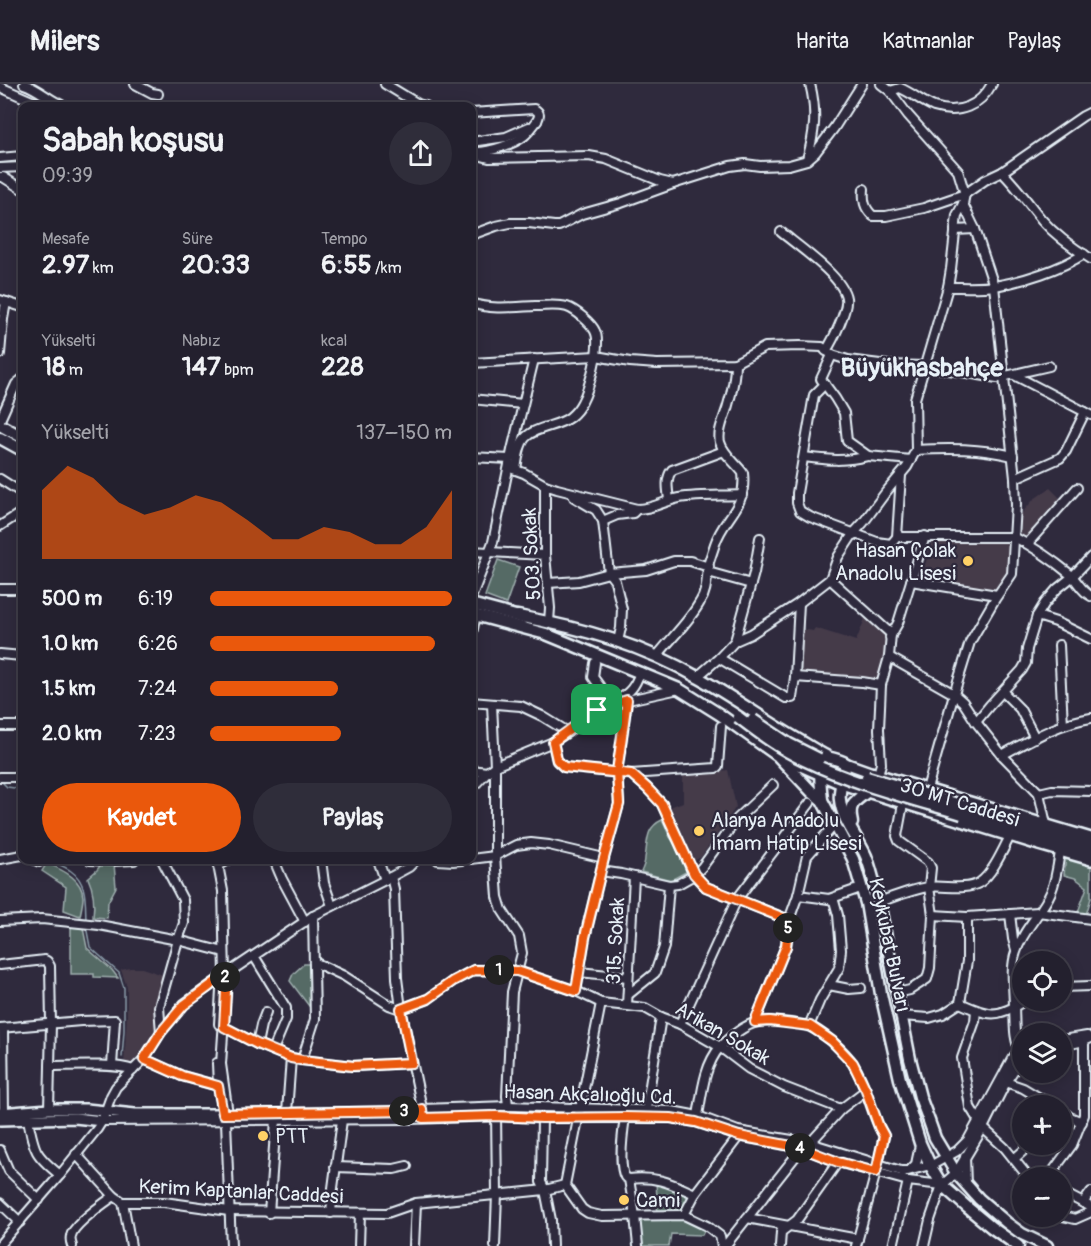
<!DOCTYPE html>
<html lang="tr">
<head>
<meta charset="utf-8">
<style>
  body { margin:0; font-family:Pangolin,sans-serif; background:#2f2d3a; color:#f1f3f6; height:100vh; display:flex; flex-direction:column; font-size:22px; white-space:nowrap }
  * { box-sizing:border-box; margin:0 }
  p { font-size:20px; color:#a3a3aa }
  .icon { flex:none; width:33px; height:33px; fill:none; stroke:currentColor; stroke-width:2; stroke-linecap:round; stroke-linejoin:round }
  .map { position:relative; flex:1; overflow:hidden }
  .panel { position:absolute; left:18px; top:18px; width:458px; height:762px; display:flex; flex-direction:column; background:#23202e; border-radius:12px; box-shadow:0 3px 15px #0003,0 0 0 2px #403e4a }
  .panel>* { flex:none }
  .fabs { position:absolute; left:1012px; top:867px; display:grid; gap:12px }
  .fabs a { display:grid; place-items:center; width:60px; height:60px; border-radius:50%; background:#23202e; box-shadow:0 3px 15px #0003,0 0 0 2px #403e4a; font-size:30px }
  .pin { position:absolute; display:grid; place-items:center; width:51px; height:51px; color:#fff; margin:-26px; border-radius:12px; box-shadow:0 3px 9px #0006 }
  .km { position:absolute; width:30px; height:30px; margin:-15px; border-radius:50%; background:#222; color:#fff; font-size:16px; line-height:30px; text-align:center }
  .round { display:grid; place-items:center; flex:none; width:63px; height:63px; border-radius:32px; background:#2f2d3a }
  .overview { display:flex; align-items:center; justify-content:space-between; height:102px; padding:0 24px }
  h1 { font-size:33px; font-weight:700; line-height:45px }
  .metrics { display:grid; grid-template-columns:repeat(3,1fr); gap:9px; height:102px; padding:6px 24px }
  .metrics div { display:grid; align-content:center }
  .metrics b { font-size:26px; font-weight:700 }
  .metrics small { font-size:16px; font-weight:400 }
  .metrics p { font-size:16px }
  .chart { height:168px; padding:12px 24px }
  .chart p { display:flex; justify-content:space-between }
  .chart svg { width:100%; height:108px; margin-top:6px; fill:#ea580c; opacity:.7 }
  .button { display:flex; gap:12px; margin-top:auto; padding:12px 24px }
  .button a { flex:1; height:69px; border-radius:36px; background:#ea580c; color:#fff; font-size:24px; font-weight:700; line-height:69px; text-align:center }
  .button a+a { background:#2f2d3a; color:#f1f3f6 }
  ul { padding:0 24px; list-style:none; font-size:20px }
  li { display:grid; grid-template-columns:96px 72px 1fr; align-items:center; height:45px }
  li i { height:15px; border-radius:8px; background:#ea580c }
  header { display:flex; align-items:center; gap:36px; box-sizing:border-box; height:84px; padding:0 30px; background:#23202e; border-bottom:2px solid #403e4a }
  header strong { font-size:28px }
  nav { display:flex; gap:33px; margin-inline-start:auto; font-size:21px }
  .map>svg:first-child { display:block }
</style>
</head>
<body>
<header>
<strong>Milers</strong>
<nav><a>Harita</a><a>Katmanlar</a><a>Paylaş</a></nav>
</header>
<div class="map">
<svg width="1091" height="1162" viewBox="0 0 1091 1162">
  <rect width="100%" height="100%" fill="#2f2a3d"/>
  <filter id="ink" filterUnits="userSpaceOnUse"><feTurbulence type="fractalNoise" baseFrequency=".0167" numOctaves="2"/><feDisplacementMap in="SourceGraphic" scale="12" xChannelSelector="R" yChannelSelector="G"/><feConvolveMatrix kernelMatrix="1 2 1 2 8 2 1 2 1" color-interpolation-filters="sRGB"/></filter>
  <g filter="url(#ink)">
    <g fill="#443a4a">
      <path d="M1050,404l13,13 -34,38 -8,-5v-20l13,-15z"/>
      <path d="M1006,458l4,6 -3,25 -7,15 -5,4 -71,-12 -3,-3 11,-34z"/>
      <path d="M866,532l17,16 3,6 -5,38 -6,5 -73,-5 -4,-6 4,-41 11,2 2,-3 41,13z"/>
      <path d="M728,686l8,37 -35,50 -7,4 -7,-8 -20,-45 16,-6v-26z"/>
      <path d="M130,884h12l21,7 -9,31 2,29 -11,17 -12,15 -9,-2 3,-50v-28l-6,-17z"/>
    </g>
    <g fill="#556a65" stroke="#9eaeae" stroke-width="1.5">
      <path d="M498,476l21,7 -13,37 -21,-8z"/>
      <path d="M662,736l8,17 13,18 3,17 -15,8 -30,-8c2,-4 4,-9 4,-14 3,-16 0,-30 17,-38z"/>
      <path d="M1066,772l25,9v33l-5,17 -8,-3 9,-25 -12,-9 -11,-3z"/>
      <path d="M47,779c15,7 35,15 36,34 0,6 -2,13 -3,19l-16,-6 2,-23 -24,-16z"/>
      <path d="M102,779l12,1 2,23 -8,15 -1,16 -14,-1c2,-14 1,-26 -5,-39l9,-8z"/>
      <path d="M71,843l12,1 4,20 25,22 6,8 -24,-1v-3h-23z"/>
      <path d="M304,880h8v46l-22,-29 3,-7z"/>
      <path d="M656,1097l20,5 22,11 -12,19 -28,1z"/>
      <path d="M687,1135l19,8 -4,8 -31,-1 -2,12h-27l-2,-26z"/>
    </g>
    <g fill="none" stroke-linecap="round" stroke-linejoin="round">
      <g stroke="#8a9ca9" stroke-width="1.5">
        <path d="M1,697l6,6 15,2"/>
        <path d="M49,776c7,4 15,6 22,11 17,12 14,32 15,50"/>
        <path d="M86,842l4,21 29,26 5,15v43l-2,26"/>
      </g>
      <defs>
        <g id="minor">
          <path d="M24,0c15,5 25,16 40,22"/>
          <path d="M135,0l17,9 6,1"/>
          <path d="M385,0l33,20 8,2"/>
          <path d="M0,3l43,19"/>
          <path d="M890,7l10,-3c12,5 22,14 34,19 25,8 46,-1 58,-23"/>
          <path d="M471,29l63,-4c6,3 6,6 3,12"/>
          <path d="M471,58l35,-5 23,-10"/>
          <path d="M477,68c13,0 37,-8 47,-16 5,-4 9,-10 13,-15"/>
          <path d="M471,69l18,5 100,-2 17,3 54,22 13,3 57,-18 15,-2 15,2 29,-1 18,-5 8,-7 19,-25 28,-44"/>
          <path d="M0,74l22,-2"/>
          <path d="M807,75c8,-26 10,-48 3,-75"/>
          <path d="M0,84l22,-1"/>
          <path d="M1002,88c15,15 27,32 40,48 14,16 31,28 49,39"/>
          <path d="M0,93h3l19,12"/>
          <path d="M864,105c-1,11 0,19 9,27h13l38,-8 41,-14 20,-14 17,-8 81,-56 8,-4"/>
          <path d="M955,146l20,-1"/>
          <path d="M781,148c17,14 62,45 65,66 2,12 -13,42 -20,53"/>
          <path d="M471,151l25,-9 14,-3h19l25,3h5l23,-12 39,-11 52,-19"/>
          <path d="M948,203c15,0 32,1 47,-1 28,-5 66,-17 89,-32"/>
          <path d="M0,216l22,7"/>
          <path d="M471,219c20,7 43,4 64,3 11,0 22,-2 32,1 9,3 24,16 28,24 7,13 -6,58 -13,71 -3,6 -7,11 -12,15 -12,10 -34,9 -45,21 -7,8 -7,22 -9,31"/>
          <path d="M0,270l3,-35 3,-17"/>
          <path d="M832,271l-11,24 14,19 9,15 3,28 21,15 43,4"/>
          <path d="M471,279l125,-7 34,6 27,2 78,-1 30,-16 35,-1 22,1 10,8 16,5 40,5 37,1 72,12 52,-12"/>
          <path d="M1014,291l77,40"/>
          <path d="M825,300l-11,11 -17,98v10l3,8 10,6 67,25 14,2 6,-7"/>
          <path d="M471,315l52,5"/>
          <path d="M0,336l16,-36 6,-5"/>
          <path d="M916,366c34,-2 63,-2 97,6"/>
          <path d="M471,373l39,2"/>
          <path d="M804,373c23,3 41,5 64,-1"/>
          <path d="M513,385l11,4 21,12 12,4 80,20c17,0 27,-8 42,-11 20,-3 42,-2 63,-3"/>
          <path d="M901,391l-4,62h117c20,10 40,24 57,38 7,7 11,17 20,21"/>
          <path d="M1015,394l45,-20 6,-7 19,-39"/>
          <path d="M0,395l22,14"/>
          <path d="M545,401v70l5,53 -1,14"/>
          <path d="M574,413l22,13 7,11 6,52 6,8 7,28 -1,19 -3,13"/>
          <path d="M669,416c-1,-10 -4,-21 3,-30l52,-19"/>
          <path d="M603,437l14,-6 16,-2 4,-4"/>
          <path d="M0,442l22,-14"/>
          <path d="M1028,459l49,-55"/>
          <path d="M471,467l74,4"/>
          <path d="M708,488l43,12"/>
          <path d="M830,495l61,55 -2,23 -8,28 -2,44 2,35 -3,10"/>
          <path d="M911,497l86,14"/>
          <path d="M548,499l31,-2 30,-8 37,-3 28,-9h16l19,6"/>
          <path d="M0,505h22"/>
          <path d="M471,514l22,-56 19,-92 22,-91"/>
          <path d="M1037,532l19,6 35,17"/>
          <path d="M890,553l8,-14 27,-87"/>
          <path d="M471,554l5,-23"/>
          <path d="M735,557l19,-68 6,-35"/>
          <path d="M1059,561l4,80"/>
          <path d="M0,570l22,2"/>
          <path d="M657,572c14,-18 32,-34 43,-54 8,-12 6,-26 9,-40 2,-6 4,-12 6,-18 9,-28 32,-35 28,-71 -7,-10 -20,-19 -23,-31 -3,-11 5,-25 8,-37 4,-13 7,-28 7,-42"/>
          <path d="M889,573l65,37 9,8 13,20 26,33 37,38 7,31"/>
          <path d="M719,574l67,40h6l3,-21 4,-74"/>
          <path d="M595,579l-2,14 13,18 8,8"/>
          <path d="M697,593l22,-19 16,-17 16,-7 48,-31 31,-24 8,-22 15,-23 10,-11 23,-31 21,-25 9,-17 -1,-51 33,-112 3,-18 6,-54 6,-11 2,-10 -7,-23 -50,-56 -18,-24 -9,-7"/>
          <path d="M795,593l67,5 19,3"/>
          <path d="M1003,608l17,17 15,29"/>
          <path d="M617,617c13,-9 18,-14 23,-29"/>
          <path d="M471,618l50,4 21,10 26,16"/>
          <path d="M492,620l3,62v90l3,41 4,13 17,26 3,17 -10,39 -5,104 1,10"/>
          <path d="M976,638l14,-17 32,-35 4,-7 1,-14 10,-33 8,-13 12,-14 15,-12 19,-20"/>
          <path d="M0,642h22"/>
          <path d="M553,658l4,19 7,6 67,7 16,14 15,16 32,71 12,12 83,33"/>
          <path d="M1002,671c28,-15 56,-32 89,-37"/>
          <path d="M471,686l16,2"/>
          <path d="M631,690l85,-6 2,-2 3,-40"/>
          <path d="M0,693h22"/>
          <path d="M471,705l16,-17 8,-6 58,-24 15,-10 29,-22 17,-7 65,-14"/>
          <path d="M927,705l27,-95 16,-52 25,-43 17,-25 4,-69 -1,-27 -21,-192 -19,-57 -12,-25"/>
          <path d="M1039,709l13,-3 39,1"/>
          <path d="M903,720l-6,32 2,5 29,21 3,6 -2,19 4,28"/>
          <path d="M0,775l22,-4"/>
          <path d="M471,775l24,-3 21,-11 15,-2 18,2 55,13"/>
          <path d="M35,776l4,2"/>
          <path d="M90,776l24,1 20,-1"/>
          <path d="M217,776l6,31 2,84 1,16 -5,73 7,50 -2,7 5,125"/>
          <path d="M274,776l8,19 23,43"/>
          <path d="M321,776l3,23 8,23"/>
          <path d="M378,776l7,20"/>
          <path d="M438,776l15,1 9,-1"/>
          <path d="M218,782l10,-6"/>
          <path d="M601,787l20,3 48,11 9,-1 16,-9 8,-8 35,-48 36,-34"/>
          <path d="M391,793l3,12 3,89 4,31 22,104"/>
          <path d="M798,811l31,4 5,2 4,14 3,35 -2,18 -19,32 -11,26"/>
          <path d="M829,815l26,-9"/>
          <path d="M879,818c16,-6 32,-12 49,-15 16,-2 36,4 51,-4 13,-8 24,-33 31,-47"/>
          <path d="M1010,830l3,25 3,11"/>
          <path d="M0,837l42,-2 57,6 79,15 46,12"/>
          <path d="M254,872l32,52v11l-13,31"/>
          <path d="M314,878l30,14 45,29 12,4 27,-10 25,-18 21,-11 43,1 59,20 25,12 44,5 16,9 19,7 40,23 29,22 35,18 57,22"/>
          <path d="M0,881l45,-5 2,1 3,5 1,58 -2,85"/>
          <path d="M579,888l49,5"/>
          <path d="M829,901l20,4 12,-1"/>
          <path d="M1062,903l29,-1"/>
          <path d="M576,907l9,-54 19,-79 15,-54 -2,-32 10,-71"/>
          <path d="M897,909l13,-3 17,-11 3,-11 3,-53 34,2 71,-5 53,7"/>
          <path d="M629,910l26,-21 9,-26 5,-62"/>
          <path d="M601,919l-36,182 17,24 6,4 14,3 82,-1 23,11 13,10 2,10"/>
          <path d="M960,919l7,-42v-44"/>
          <path d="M627,921l7,-128"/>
          <path d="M976,926l-1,11 -13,37 8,49 13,21 22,20 24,30"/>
          <path d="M901,932l28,2 14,-4 17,-11c28,13 38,16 65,-3"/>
          <path d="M755,938l31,-76 3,-26 9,-25 9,-39 22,-25"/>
          <path d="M219,940l2,-34 2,-11"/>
          <path d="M680,940l57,-125 73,-96"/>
          <path d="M224,943l33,17 34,14 11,2 51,6 59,-3"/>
          <path d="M0,944l81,-7 34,-1 -3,46"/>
          <path d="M3,944l1,84"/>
          <path d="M161,948l-2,-25 19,-67 6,-17 -1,-23 -21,-40"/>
          <path d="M1062,956l25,-4"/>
          <path d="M257,960l4,-19 5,-13"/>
          <path d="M1062,962l22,-5 7,-3"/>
          <path d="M1021,969c-8,-15 -6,-30 -7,-46 0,-18 -4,-38 2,-55 7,-23 26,-39 35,-60 5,-12 7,-27 9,-40"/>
          <path d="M144,975l38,17 36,10"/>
          <path d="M302,976l13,-41 -2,-103"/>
          <path d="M217,979l1,23 6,30"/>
          <path d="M50,982c20,0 65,-3 83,4"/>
          <path d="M1006,998l17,6 30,18"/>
          <path d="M646,1026l15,-93"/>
          <path d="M1062,1027l8,6 12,5"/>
          <path d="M287,1028l4,-54"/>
          <path d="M223,1030l192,-3 7,-2 86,-3 164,5 26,5 40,15 72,12 91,28h7l26,-7 23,-13 11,-11 44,-81 4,-5 7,-6"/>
          <path d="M625,1033c-2,14 -7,48 0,60l4,2 6,37 3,30"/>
          <path d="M542,1034l-1,64 4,8 6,30 1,26"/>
          <path d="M28,1035c6,32 7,36 32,56"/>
          <path d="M102,1037l309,-2 86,-3 45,2h129l25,4 43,14 63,12 36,14 70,19 34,4 14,-12 27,-45 23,-46 17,-26"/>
          <path d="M697,1037c5,-25 6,-54 23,-74 8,-9 26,-23 38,-25 12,-2 38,1 50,4 13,4 38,26 45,38 15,22 17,49 31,72l-8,36 -20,74"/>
          <path d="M810,1059l31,-34 25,-19"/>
          <path d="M0,1066l9,21 30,29"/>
          <path d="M76,1070l38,42 9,6h41l65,9 158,2 29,-10 129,-13 20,-5"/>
          <path d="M965,1072l1,29"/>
          <path d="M1014,1075l17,-15"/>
          <path d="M335,1083l59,2 13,-3"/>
          <path d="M911,1085l5,-5 4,-19"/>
          <path d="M1048,1094l24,-33 12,-30v-74"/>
          <path d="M629,1095c28,-3 41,4 66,15"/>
          <path d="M1062,1108l29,15"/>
          <path d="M123,1118l8,44"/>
          <path d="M0,1119l20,19"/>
          <path d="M1083,1119l8,-11"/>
          <path d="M269,1129l7,-93"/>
          <path d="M331,1129l2,-25 9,-68"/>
          <path d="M684,1131l11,-21 44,-58"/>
          <path d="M1062,1132l13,3 16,-7"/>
          <path d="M747,1134l111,21"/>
          <path d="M0,1160l60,-69 37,-46 5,-8 9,-25 5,-9 28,-28 17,-27 23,-28 41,-29 88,-59 72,-36 24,-13 7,-7"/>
          <path d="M72,1162c-1,-3 -2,-7 -1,-10 2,-11 33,-33 43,-40"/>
          <path d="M359,1162l1,-33"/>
          <path d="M414,1162l2,-43"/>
          <path d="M495,1162l2,-52 -1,-81"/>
          <path d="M725,1162l77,-98"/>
          <path d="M780,1162l1,-14 16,-12 41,-58"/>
          <path d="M893,1162l15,-65"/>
          <path d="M924,1162l6,-26 12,-35"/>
        </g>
        <g id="major">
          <path d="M780,673l61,27 198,61 52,15"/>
          <path d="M845,679l28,10 218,65"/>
          <path d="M0,1029l49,-4h37l49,5h88"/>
          <path d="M0,1036l75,-2 27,3"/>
        </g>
        <g id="highway">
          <path d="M0,341l22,12"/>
          <path d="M0,354l22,12"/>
          <path d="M471,520l52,14"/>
          <path d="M471,530l75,20 133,55 40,25 59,42 34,36 10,8 31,59 13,44 15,91 19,85 20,64 10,22 12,20 26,23 23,19 27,19"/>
          <path d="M518,532c63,12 125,29 181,62 36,20 69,45 105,65 8,5 16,10 24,14 6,2 12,3 17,6 1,13 -7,24 -5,37 2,20 18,38 26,56 6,15 9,31 13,46l31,157 10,38 9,24 6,17 21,35 23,26 28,24 15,11 25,12"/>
          <path d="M822,716c-1,-13 -4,-27 2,-38"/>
          <path d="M964,722l127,39"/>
          <path d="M962,730l129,39"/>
          <path d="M852,739c-4,-18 1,-21 15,-31l-3,-2 1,-8 8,-9"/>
        </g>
      </defs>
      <use href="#minor" stroke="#e8f1f8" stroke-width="12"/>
      <use href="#major" stroke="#e8f1f8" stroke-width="14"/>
      <use href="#highway" stroke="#e8f1f8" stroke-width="15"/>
      <use href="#minor" stroke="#2f2a3d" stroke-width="8"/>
      <use href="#major" stroke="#2f2a3d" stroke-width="9"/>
      <use href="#highway" stroke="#2f2a3d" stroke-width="10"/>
      <defs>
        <g id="highway-bridge">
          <path d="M738,633c21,16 42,32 66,43 50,24 105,38 158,54"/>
          <path d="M753,636l36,24 30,15"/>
          <path d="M867,693l97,29"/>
        </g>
      </defs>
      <use href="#highway-bridge" stroke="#e8f1f8" stroke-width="15" stroke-linecap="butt"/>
      <use href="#highway-bridge" stroke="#2f2a3d" stroke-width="10"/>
    </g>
  </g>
  <g fill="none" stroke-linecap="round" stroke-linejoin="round" filter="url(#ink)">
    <defs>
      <path id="route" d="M597,626l17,-6 13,-4 -10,72 2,32 -15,54 -19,79 -9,54 -59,-20 -43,-1 -21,11 -25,18 -27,10 11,54 -59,3 -51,-6 -11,-2 -34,-14 -33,-17 2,-36 -1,-16 -41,30 -23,27 -17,27 38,17 36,10 5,28 192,-3 7,-2 1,9 73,-2 46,2 83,-1 46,1 25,4 43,14 63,12 36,14 38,10 8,-36 -5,-9 -13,-37 -13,-27 -21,-22 -22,-15 -40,-5 -15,1 31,-76 3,-26 -83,-33 -12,-13 -32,-70 -15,-16 -16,-14 -67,-7 -7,-7 -4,-18 44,-32"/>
    </defs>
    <use href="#route" stroke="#fff" stroke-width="12"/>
    <use href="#route" stroke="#ea580c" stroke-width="8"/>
  </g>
  <g fill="#ffd166" stroke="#2f2a3d" stroke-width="2">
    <circle cx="968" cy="477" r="6"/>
    <circle cx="699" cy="747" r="6"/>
    <circle cx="263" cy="1052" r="6"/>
    <circle cx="624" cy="1116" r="6"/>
  </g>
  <g text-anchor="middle" stroke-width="4.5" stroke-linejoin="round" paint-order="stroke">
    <g font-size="20" fill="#e8f1f8" stroke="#2f2a3d" text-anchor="start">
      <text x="956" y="473" text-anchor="end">Hasan Çolak<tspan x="956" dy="23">Anadolu Lisesi</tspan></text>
      <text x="711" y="743">Alanya Anadolu<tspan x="711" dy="23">İmam Hatip Lisesi</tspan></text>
      <text x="275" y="1059">PTT</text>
      <text x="636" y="1123">Cami</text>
    </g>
    <g font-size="20" fill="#e8f1f8" stroke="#2f2a3d">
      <text transform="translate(531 470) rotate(-93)" y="7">503. Sokak</text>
      <text transform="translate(960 718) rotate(17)" y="7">30 MT Caddesi</text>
      <text transform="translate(615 857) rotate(-87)" y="7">315. Sokak</text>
      <text transform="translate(890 861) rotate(78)" y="7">Keykubat Bulvarı</text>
      <text transform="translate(723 949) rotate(30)" y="7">Arikan Sokak</text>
      <text transform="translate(590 1010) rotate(2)" y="7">Hasan Akçalıoğlu Cd.</text>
      <text transform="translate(241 1107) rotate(3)" y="7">Kerim Kaptanlar Caddesi</text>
    </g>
    <g font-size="26" font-weight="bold" fill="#e8f1f8" stroke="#2f2a3d">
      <text x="922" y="292">Büyükhasbahçe</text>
    </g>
  </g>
</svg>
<div class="fabs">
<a><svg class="icon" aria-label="locate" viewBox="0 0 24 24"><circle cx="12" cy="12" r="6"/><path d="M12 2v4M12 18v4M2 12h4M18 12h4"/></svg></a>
<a><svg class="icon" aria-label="layers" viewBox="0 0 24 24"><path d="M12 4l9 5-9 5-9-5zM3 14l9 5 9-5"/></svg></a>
<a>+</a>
<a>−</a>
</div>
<div class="pin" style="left:597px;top:626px;background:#1e9e55"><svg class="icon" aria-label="arrive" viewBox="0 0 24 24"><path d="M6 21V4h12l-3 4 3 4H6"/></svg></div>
<b class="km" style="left:499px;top:886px">1</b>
<b class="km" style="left:225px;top:893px">2</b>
<b class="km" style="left:404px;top:1027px">3</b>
<b class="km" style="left:800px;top:1064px">4</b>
<b class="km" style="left:788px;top:844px">5</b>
<section class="panel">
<div class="overview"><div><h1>Sabah koşusu</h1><p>09:39</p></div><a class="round"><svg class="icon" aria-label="share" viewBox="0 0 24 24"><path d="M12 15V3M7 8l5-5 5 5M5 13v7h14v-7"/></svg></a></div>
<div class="metrics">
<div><p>Mesafe</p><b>2.97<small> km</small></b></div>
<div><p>Süre</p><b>20:33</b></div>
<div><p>Tempo</p><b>6:55<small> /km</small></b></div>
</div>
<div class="metrics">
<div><p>Yükselti</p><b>18<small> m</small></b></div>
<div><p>Nabız</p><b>147<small> bpm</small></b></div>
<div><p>kcal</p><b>228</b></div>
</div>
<div class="chart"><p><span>Yükselti</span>137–150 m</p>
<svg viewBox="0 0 160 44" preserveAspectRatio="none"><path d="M0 44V16L10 6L20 11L30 21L40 26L50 23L60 18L70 21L80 28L90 36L100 36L110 31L120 33L130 38L140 38L150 31L160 16V44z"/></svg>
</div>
<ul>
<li><b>500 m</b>6:19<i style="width:100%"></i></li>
<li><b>1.0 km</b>6:26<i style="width:93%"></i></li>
<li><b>1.5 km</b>7:24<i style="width:53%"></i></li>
<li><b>2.0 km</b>7:23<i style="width:54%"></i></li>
</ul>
<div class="button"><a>Kaydet</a><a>Paylaş</a></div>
</section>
</div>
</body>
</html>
